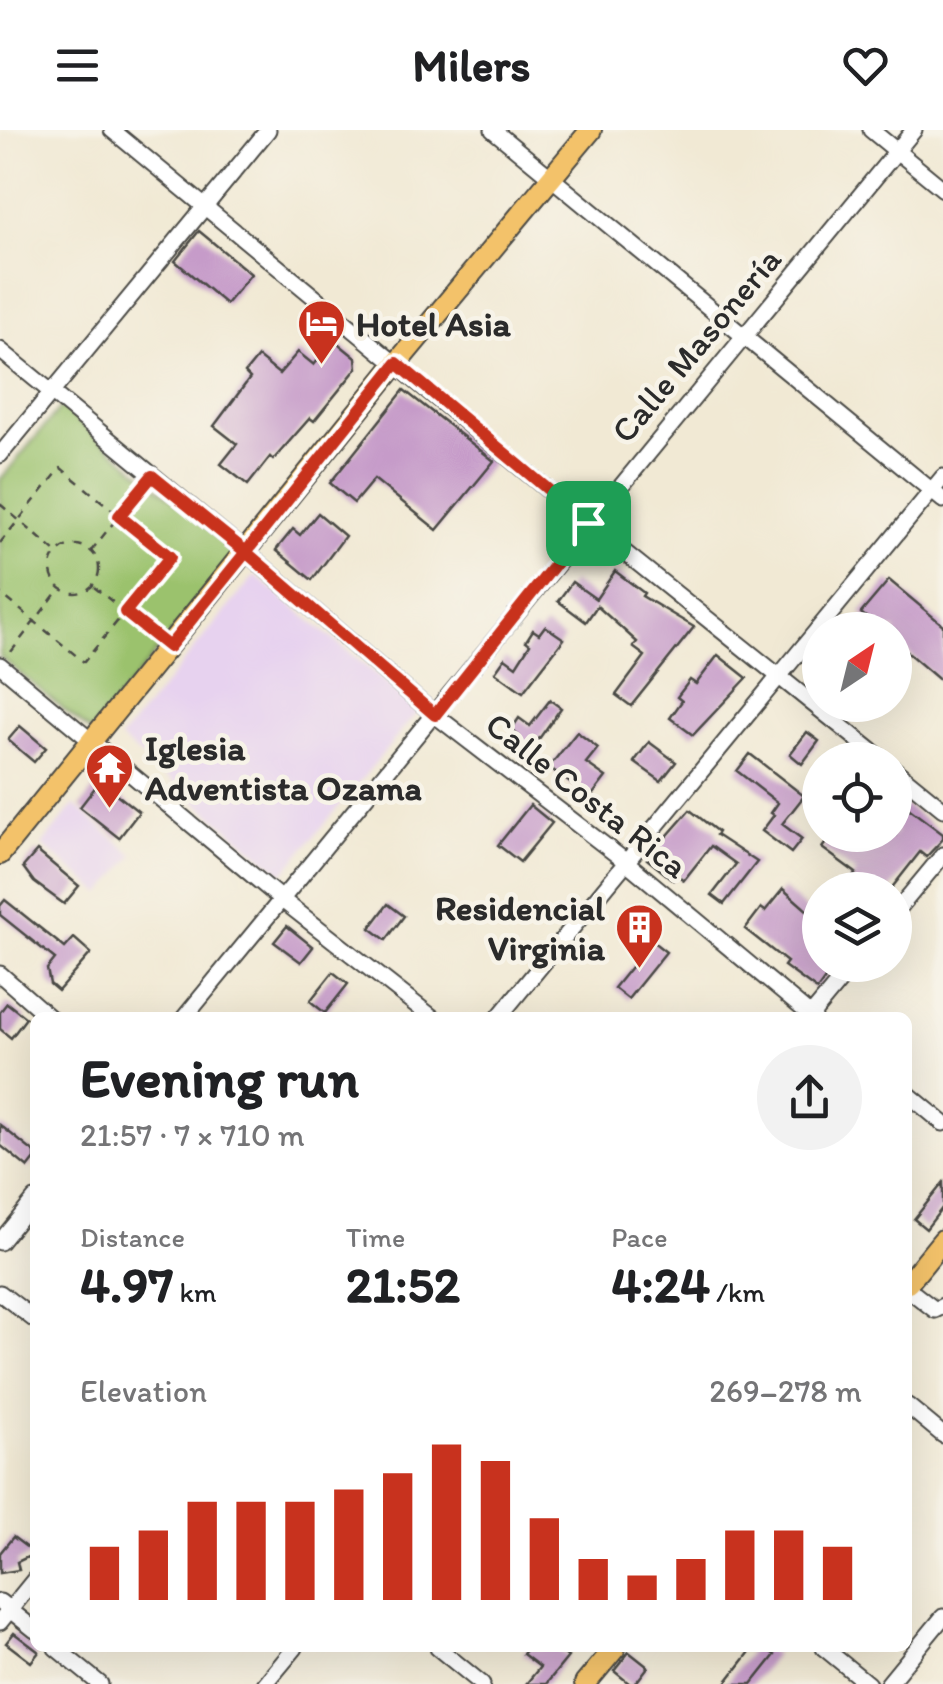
<!DOCTYPE html>
<html lang="en">
<head>
<meta charset="utf-8">
<style>
  body { margin:0; font-family:Itim,sans-serif; background:#f2f2f2; color:#202124; height:100vh; display:flex; flex-direction:column; font-size:38px; white-space:nowrap }
  * { box-sizing:border-box; margin:0 }
  p { font-size:32px; color:#757577 }
  .icon { flex:none; width:55px; height:55px; fill:none; stroke:currentColor; stroke-width:2; stroke-linecap:round; stroke-linejoin:round }
  .map { position:relative; flex:1; overflow:hidden }
  .side { position:absolute; left:30px; top:882px; width:882px; height:640px; display:flex; flex-direction:column; background:#fff; border-radius:15px; box-shadow:0 10px 40px #0002 }
  .side>* { flex:none }
  .needle { width:65px; rotate:35deg }
  .buttons { position:absolute; left:802px; top:482px; display:grid; gap:20px }
  .buttons a { display:grid; place-items:center; width:110px; height:110px; border-radius:50%; background:#fff; box-shadow:0 10px 40px #0002; font-size:50px }
  .pin { position:absolute; display:grid; place-items:center; width:85px; height:85px; color:#fff; margin:-42px; border-radius:20px; box-shadow:0 5px 15px #0006 }
  .round { display:grid; place-items:center; flex:none; width:105px; height:105px; border-radius:52px; background:#f2f2f2 }
  .head { display:flex; align-items:center; justify-content:space-between; height:170px; padding:0 50px }
  h1 { font-size:55px; font-weight:700; line-height:75px }
  .figures { display:grid; grid-template-columns:repeat(3,1fr); gap:15px; height:170px; padding:10px 50px }
  .figures div { display:grid; align-content:center }
  .figures b { font-size:50px; font-weight:700 }
  .figures small { font-size:28px; font-weight:400 }
  .figures p { font-size:28px }
  .chart { height:280px; padding:20px 50px }
  .chart p { display:flex; justify-content:space-between }
  .chart svg { width:100%; height:180px; margin-top:10px; stroke:#c8321e; stroke-width:6 }
  header { display:flex; justify-content:space-between; align-items:center; height:130px; padding:0 50px; background:#fff; font-size:45px; font-weight:700 }
  .map>svg:first-child { display:block }
</style>
</head>
<body>
<header><svg class="icon" aria-label="menu" viewBox="0 0 24 24"><path d="M4 6h16M4 12h16M4 18h16"/></svg>Milers<svg class="icon" aria-label="heart" viewBox="0 0 24 24"><path d="M12 20l-8-8c-3-5 5-10 8-4 3-6 11-1 8 4z"/></svg></header>
<div class="map">
<svg width="943" height="1554" viewBox="0 0 943 1554">
  <rect width="100%" height="100%" fill="#f7f3e8"/>
  <filter id="ink" filterUnits="userSpaceOnUse"><feTurbulence type="fractalNoise" baseFrequency=".01" numOctaves="2"/><feDisplacementMap in="SourceGraphic" scale="20" xChannelSelector="R" yChannelSelector="G"/><feConvolveMatrix kernelMatrix="1 2 1 2 8 2 1 2 1" color-interpolation-filters="sRGB"/></filter>
  <filter id="wash" filterUnits="userSpaceOnUse"><feTurbulence type="fractalNoise" baseFrequency=".0048" numOctaves="4" result="noise"/><feDisplacementMap in="SourceGraphic" scale="40" xChannelSelector="R" yChannelSelector="G"/><feGaussianBlur stdDeviation="2.25" result="paint"/><feColorMatrix in="noise" values="0 0 0 0 0 0 0 0 0 0 0 0 0 0 0 0 0 1.4 0 .05"/><feComposite in="paint" operator="in"/></filter>
  <g filter="url(#wash)">
    <rect width="100%" height="100%" fill="#f1e9d4"/>
    <g fill="#e7d2ef">
      <path d="M255,445l164,135 -136,164 -163,-135z"/>
      <path d="M74,675l60,50 -32,39 -60,-49z"/>
    </g>
    <path fill="#9bc26d" stroke="#63764c" stroke-width="2.5" d="M61,277l177,146 -147,179 -91,-75v-177z"/>
    <g id="blocks">
      <g fill="#c69bc9">
        <path d="M199,101l52,43 -25,30 -51,-43z"/>
        <path d="M334,210l22,18 1,10 -43,53 -4,-3 -37,42 -3,-3 -22,28 -27,-21 16,-20 -23,-18 36,-48 -5,-5 13,-16 21,17 19,-22 16,13z"/>
        <path d="M404,260l90,71 -57,69 -63,-51 -20,24 -24,-20z"/>
        <path d="M318,383l27,23 -33,44 -36,-30 17,-21 7,6z"/>
        <path d="M615,441l29,22 -2,3 52,31 -63,79 -15,-11 29,-39 -12,-9 4,-5 -40,-36 -11,16 -28,-21 14,-19 24,17z"/>
        <path d="M889,450l54,45v58l-48,-41v-12h-14l-20,-17z"/>
        <path d="M545,496l19,13 -41,53 -28,-20 10,-14 11,8 14,-22 -4,-3 7,-11 6,4z"/>
        <path d="M718,525l29,23 -54,57 -23,-17 12,-17 -5,-4 13,-17 6,4z"/>
        <path d="M550,570l11,8 -35,49 -15,-11 8,-10 -8,-6 8,-12 11,8z"/>
        <path d="M20,596l26,22 -12,14 -26,-22z"/>
        <path d="M577,602l21,16 -12,15 20,14 -16,21 -41,-31z"/>
        <path d="M807,602l12,9 -17,23 -12,-10z"/>
        <path d="M649,612l27,20 -15,19 -27,-19z"/>
        <path d="M750,624l54,42 -22,28 20,15 -11,14 -29,-22 12,-16 -3,-2 7,-10 -41,-32z"/>
        <path d="M100,651l39,31 -20,26 -39,-31z"/>
        <path d="M895,668l48,36v5l-17,18 -6,-5 -30,38h-47l13,-17 -34,-25 6,-8 9,6 7,-11h51z"/>
        <path d="M530,675l22,18 -32,39 -22,-17z"/>
        <path d="M690,680l28,22 -2,3 41,27 -33,42 -12,-9 24,-31 -25,-18 -27,34 -7,-5 -4,5 -26,-21z"/>
        <path d="M37,721l42,35 -15,18 -30,-22 -11,-15z"/>
        <path d="M783,759l34,30 -3,4 6,4v38h15l-18,25 -33,-24 3,-4 -42,-33 16,-21 4,3z"/>
        <path d="M5,770l60,48 9,-10 17,15 -33,38 -8,-7 -3,-15 8,-10 -55,-44v-9z"/>
        <path d="M388,774l16,12 -18,24 -16,-12z"/>
        <path d="M287,796l26,21 -12,15 -27,-20z"/>
        <path d="M652,811l14,11 -38,47 -14,-11z"/>
        <path d="M333,842l15,12 -23,29 -15,-12z"/>
        <path d="M7,873l19,15 -15,20 -11,-9v-17z"/>
        <path d="M0,995l35,28v6l-7,9 -28,-23z"/>
        <path d="M943,1053v24l-17,22 -12,-10z"/>
        <path d="M13,1407l16,12 1,7 -13,6 2,8 -19,3v-20z"/>
        <path d="M14,1503l25,19 -8,10 -25,-19z"/>
        <path d="M528,1518h28l12,9 -22,27h-20l14,-17 -17,-13z"/>
        <path d="M753,1518h12l10,7 -23,29h-27z"/>
        <path d="M629,1522l19,15 -13,17h-5l-16,-13z"/>
      </g>
    </g>
  </g>
  <g filter="url(#ink)">
    <use href="#blocks" fill-opacity="0" stroke="#494844" stroke-width="2.5"/>
    <g fill="none" stroke-linecap="round" stroke-linejoin="round">
      <defs>
        <g id="minor">
          <path d="M112,0l476,393 295,237"/>
          <path d="M493,0l450,370"/>
          <path d="M871,0l72,59"/>
          <path d="M0,220l246,202 189,163 190,146 189,157"/>
          <path d="M0,325l268,-325"/>
          <path d="M0,535l281,234 152,119"/>
          <path d="M895,640l48,39"/>
          <path d="M895,783l48,-58"/>
          <path d="M0,844l50,44"/>
          <path d="M184,888c243,-297 485,-594 730,-888"/>
          <path d="M498,888l445,-541"/>
          <path d="M809,888l44,-53"/>
          <path d="M908,964l35,29"/>
          <path d="M0,1112l35,-43"/>
          <path d="M908,1159l27,21 8,-4"/>
          <path d="M0,1163l35,27"/>
          <path d="M908,1276l35,29"/>
          <path d="M0,1472l35,28"/>
          <path d="M0,1492l35,-43"/>
          <path d="M56,1518l44,36"/>
          <path d="M438,1518l44,36"/>
          <path d="M824,1518l44,36"/>
          <path d="M265,1554l30,-36"/>
          <path d="M888,1554l55,-67"/>
        </g>
        <g id="major">
          <path d="M0,724l397,-491 194,-233"/>
          <path d="M908,1153l35,-43"/>
          <path d="M585,1554l30,-36"/>
        </g>
      </defs>
      <use href="#minor" stroke="#494844" stroke-width="19"/>
      <use href="#major" stroke="#494844" stroke-width="24"/>
      <g stroke="#494844" stroke-width="2.5" stroke-dasharray="8 8" stroke-linecap="butt">
        <path d="M0,374l56,48"/>
        <path d="M0,413l61,-75 109,89 -86,105 -84,-69"/>
        <circle cx="75" cy="439" r="24"/>
        <path d="M91,421l50,-63"/>
        <path d="M94,457l60,48"/>
        <path d="M11,522l49,-64"/>
      </g>
      <use href="#minor" stroke="#fff" stroke-width="15"/>
      <use href="#major" stroke="#f3c26a" stroke-width="20"/>
    </g>
  </g>
  <g fill="none" stroke-linecap="round" stroke-linejoin="round" filter="url(#ink)">
    <defs>
      <path id="route" d="M588,393l-191,-160 -151,189 -94,-76 -33,40 51,41 -45,55 44,35 77,-95 189,163 153,-192"/>
    </defs>
    <use href="#route" stroke="#fff" stroke-width="20"/>
    <use href="#route" stroke="#c8321e" stroke-width="12"/>
  </g>
  <defs>
    <symbol id="hotel-pin" viewBox="-11 -11 22 30"><path d="M0 17L-7.5 6A9.5 9.5 0 1 1 7.5 6Z" fill="#c8321e" stroke="#f7f3e8"/><path d="M-6-4.5h1.5V1H6V5H4.5V3h-9V5H-6ZM-4 0a1.8 1.8 0 1 1 3.6 0ZM.5 0V-2.5h3Q6-2.5 6 0Z" fill="#fff"/></symbol>
    <symbol id="temple-pin" viewBox="-11 -11 22 30"><path d="M0 17L-7.5 6A9.5 9.5 0 1 1 7.5 6Z" fill="#c8321e" stroke="#f7f3e8"/><path d="M0-6L5-2H3V0L6.5 2.5H4V6H1.5V3h-3V6H-4V2.5H-6.5L-3 0V-2H-5Z" fill="#fff"/></symbol>
    <symbol id="building-pin" viewBox="-11 -11 22 30"><path d="M0 17L-7.5 6A9.5 9.5 0 1 1 7.5 6Z" fill="#c8321e" stroke="#f7f3e8"/><path d="M-4-6H4V6H1V3H-1V6H-4ZM-2.5-4.3h1.7v1.8h-1.7ZM.8-4.3h1.7v1.8H.8ZM-2.5-1h1.7V.8h-1.7ZM.8-1h1.7V.8H.8Z" fill="#fff"/></symbol>
  </defs>
  <g fill-rule="evenodd">
    <use href="#hotel-pin" x="294" y="166" width="55" height="75"/>
    <use href="#temple-pin" x="82" y="610" width="55" height="75"/>
    <use href="#building-pin" x="612" y="770" width="55" height="75"/>
  </g>
  <g text-anchor="middle" stroke-width="9" stroke-linejoin="round" paint-order="stroke">
    <g font-size="35" font-weight="bold" fill="#2b2b2b" stroke="#f7f3e8" text-anchor="start">
      <text x="356" y="206">Hotel Asia</text>
      <text x="145" y="630">Iglesia<tspan x="145" dy="40">Adventista Ozama</tspan></text>
      <text x="605" y="790" text-anchor="end">Residencial<tspan x="605" dy="40">Virginia</tspan></text>
    </g>
    <g font-size="35" fill="#2b2b2b" stroke="#f7f3e8">
      <text transform="translate(696 215) rotate(-50)" y="12">Calle Masonería</text>
      <text transform="translate(587 665) rotate(38)" y="12">Calle Costa Rica</text>
    </g>
  </g>
</svg>
<div class="buttons">
<a><svg class="needle" viewBox="-14 -14 28 28"><path d="M0-13l5 13h-10z" fill="#e53935"/><path d="M0 13l5-13h-10z" fill="#757577"/></svg></a>
<a><svg class="icon" aria-label="locate" viewBox="0 0 24 24"><circle cx="12" cy="12" r="6"/><path d="M12 2v4M12 18v4M2 12h4M18 12h4"/></svg></a>
<a><svg class="icon" aria-label="layers" viewBox="0 0 24 24"><path d="M12 4l9 5-9 5-9-5zM3 14l9 5 9-5"/></svg></a>
</div>
<div class="pin" style="left:588px;top:393px;background:#1e9e55"><svg class="icon" aria-label="arrive" viewBox="0 0 24 24"><path d="M6 21V4h12l-3 4 3 4H6"/></svg></div>
<section class="side">
<div class="head"><div><h1>Evening run</h1><p>21:57 · 7 × 710 m</p></div><a class="round"><svg class="icon" aria-label="share" viewBox="0 0 24 24"><path d="M12 15V3M7 8l5-5 5 5M5 13v7h14v-7"/></svg></a></div>
<div class="figures">
<div><p>Distance</p><b>4.97<small> km</small></b></div>
<div><p>Time</p><b>21:52</b></div>
<div><p>Pace</p><b>4:24<small> /km</small></b></div>
</div>
<div class="chart"><p><span>Elevation</span>269–278 m</p>
<svg viewBox="0 0 160 44" preserveAspectRatio="none"><path d="M5 44V31M15 44V27M25 44V20M35 44V20M45 44V20M55 44V17M65 44V13M75 44V6M85 44V10M95 44V24M105 44V34M115 44V38M125 44V34M135 44V27M145 44V27M155 44V31"/></svg>
</div>
</section>
</div>
</body>
</html>
